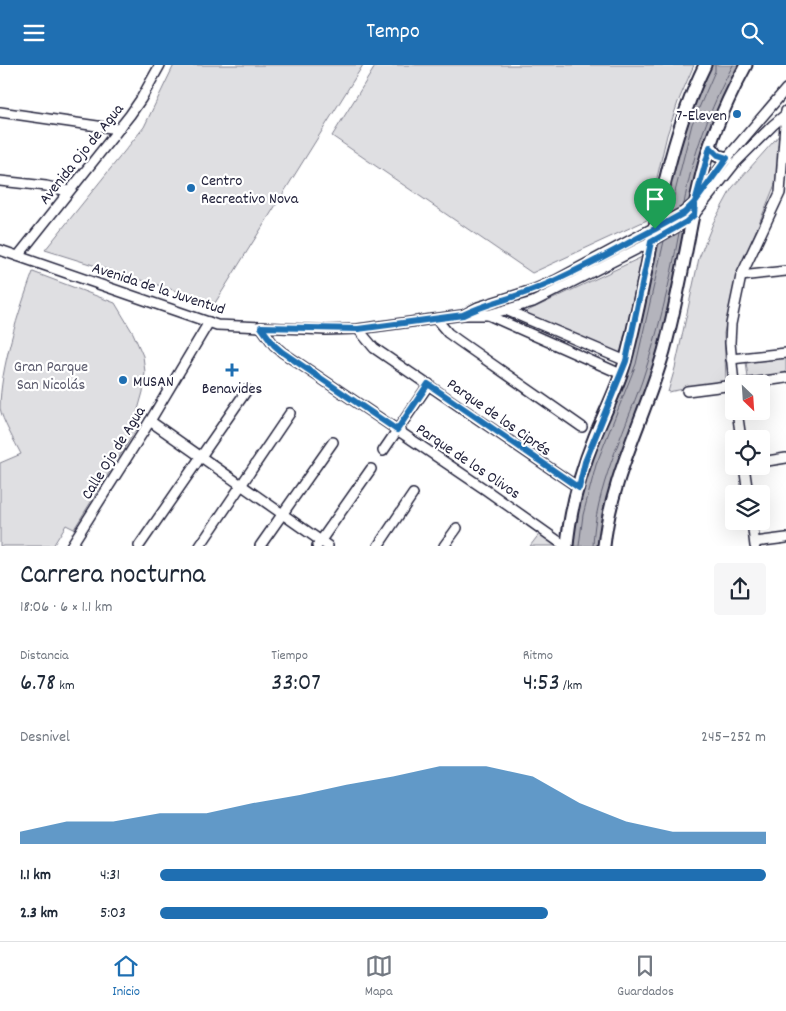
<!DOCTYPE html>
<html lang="es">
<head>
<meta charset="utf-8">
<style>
  body { margin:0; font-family:Dekko,sans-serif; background:#f6f6f7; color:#1f2937; height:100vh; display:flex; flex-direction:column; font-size:19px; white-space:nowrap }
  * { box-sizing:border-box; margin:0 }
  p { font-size:16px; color:#747a83 }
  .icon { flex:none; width:28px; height:28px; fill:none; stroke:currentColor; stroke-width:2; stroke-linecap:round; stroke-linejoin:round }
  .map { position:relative; height:481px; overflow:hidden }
  .side { display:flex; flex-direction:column; background:#fff; flex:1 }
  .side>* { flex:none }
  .needle { width:32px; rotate:155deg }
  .tools { position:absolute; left:725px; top:310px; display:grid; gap:10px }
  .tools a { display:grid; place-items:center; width:45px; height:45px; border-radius:5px; background:#fff; box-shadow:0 5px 20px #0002; font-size:25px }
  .pin { position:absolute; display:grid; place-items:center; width:42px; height:42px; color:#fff; margin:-51px -21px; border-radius:50% 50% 50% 0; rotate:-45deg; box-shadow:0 0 5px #0007 }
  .pin .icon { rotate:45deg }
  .round { display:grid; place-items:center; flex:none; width:52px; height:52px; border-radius:5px; background:#f6f6f7 }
  .head { display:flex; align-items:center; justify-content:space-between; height:85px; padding:0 20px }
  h1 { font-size:28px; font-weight:600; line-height:38px }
  .figures { display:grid; grid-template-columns:repeat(3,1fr); gap:8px; height:85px; padding:5px 20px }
  .figures div { display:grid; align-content:center }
  .figures b { font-size:25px; font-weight:600 }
  .figures small { font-size:14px; font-weight:400 }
  .figures p { font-size:14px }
  .chart { height:140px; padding:10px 20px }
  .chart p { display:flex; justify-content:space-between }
  .chart svg { width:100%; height:90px; margin-top:5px; fill:#1f6fb2; opacity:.7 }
  ul { padding:0 20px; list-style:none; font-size:16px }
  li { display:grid; grid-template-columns:80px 60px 1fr; align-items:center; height:38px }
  li i { height:12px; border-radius:6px; background:#1f6fb2 }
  header { display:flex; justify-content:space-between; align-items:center; height:65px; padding:0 20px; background:#1f6fb2; color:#fff; font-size:22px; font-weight:600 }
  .menu { display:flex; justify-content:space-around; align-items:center; height:70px; border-top:1px solid #e0e1e3; background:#fff; font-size:14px; color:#747a83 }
  .menu a { display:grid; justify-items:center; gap:2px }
  .menu .current { color:#1f6fb2 }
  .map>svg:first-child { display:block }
</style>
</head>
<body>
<header><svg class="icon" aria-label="menu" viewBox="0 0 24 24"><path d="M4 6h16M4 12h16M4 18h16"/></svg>Tempo<svg class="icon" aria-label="search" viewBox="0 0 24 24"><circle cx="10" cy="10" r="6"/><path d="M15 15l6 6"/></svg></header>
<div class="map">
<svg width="786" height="481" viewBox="0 0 786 481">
  <rect width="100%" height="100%" fill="#fff"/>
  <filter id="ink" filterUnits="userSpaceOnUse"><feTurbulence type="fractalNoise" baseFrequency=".02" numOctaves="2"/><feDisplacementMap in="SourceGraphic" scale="10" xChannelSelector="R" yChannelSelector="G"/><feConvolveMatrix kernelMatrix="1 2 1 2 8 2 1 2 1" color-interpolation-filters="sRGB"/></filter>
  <g filter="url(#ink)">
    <g fill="#dfdfe2" stroke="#80808e">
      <path d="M174,0h189l-148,238 -170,-53 99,-123z"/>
      <path d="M376,0h318l-16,37 -11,33 -20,85 -115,53 -200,-137z"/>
      <path d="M782,67l-4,45 -41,100 -13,56 2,48 -58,11 7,-24 24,-110 14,-35 19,-35z"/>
      <path d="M642,192l-22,99 -99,-42z"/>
      <path d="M33,207l82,31 18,30 10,23 2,16 -2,20 -7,25v13l-62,99 -8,-4 -13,21h-53v-83l21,-9c-6,-12 -19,-34 -21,-46 0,-39 19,-98 33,-136z"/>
      <path d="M786,292v16l-38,5 -2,-16z"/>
      <path d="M540,468l20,13h-30z"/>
    </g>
    <path fill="#b4b4bc" stroke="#7a7a88" d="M705,0h41l-25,52 -36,145 -81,284h-37l5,-34 49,-138 50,-214z"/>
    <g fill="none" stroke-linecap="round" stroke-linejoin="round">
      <g stroke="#5c5c6f" stroke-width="1">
        <path d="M684,139c8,-48 26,-96 49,-139"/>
        <path d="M670,147l22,-88 23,-53v-6"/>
        <path d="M579,481l4,-31 13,-50 40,-101 28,-123"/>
        <path d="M593,481c2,-57 30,-111 49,-165 16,-48 28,-98 37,-148"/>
      </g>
      <defs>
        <g id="minor">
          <path d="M0,47l118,17"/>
          <path d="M0,116l46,5 22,5"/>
          <path d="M0,185l217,75 109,5 32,-1 105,-14h24l46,-13 118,-60 35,-20 8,-7 42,-53 37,-37 13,-11"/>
          <path d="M18,191l112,-141 11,-16 19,-34"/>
          <path d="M741,211l45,-5"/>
          <path d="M506,245l120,51"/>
          <path d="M465,249l13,-7 57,-18 21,-9 127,-68 12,-10 32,-44 59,-69"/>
          <path d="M486,249l135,60"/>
          <path d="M437,255l11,13 11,8 123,86"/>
          <path d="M261,262l13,18 8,7 204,138 79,56"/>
          <path d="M358,264l16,19 205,140"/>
          <path d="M731,294l55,-6"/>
          <path d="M734,319l-4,-41 1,-19 10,-48 39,-83 6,-82"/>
          <path d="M742,319l44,-6"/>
          <path d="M687,326l47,-6"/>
          <path d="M737,346l4,28"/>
          <path d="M150,356l178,125"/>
          <path d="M383,386l46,-67"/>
          <path d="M761,397l25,-4"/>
          <path d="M744,401l4,28"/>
          <path d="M752,456l3,25"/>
          <path d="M755,477l31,-4"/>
          <path d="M71,481l79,-125 59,-99"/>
          <path d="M139,481l108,-156"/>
          <path d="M200,481l90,-133"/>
          <path d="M260,481l73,-104"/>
          <path d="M317,481l54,-77"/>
          <path d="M378,481l35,-52"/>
          <path d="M444,481l13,-18"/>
        </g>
        <g id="major">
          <path d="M710,81l8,10 9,2"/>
          <path d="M567,481c3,-37 14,-75 28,-110 10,-24 23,-49 30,-74 27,-98 35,-206 80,-297"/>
          <path d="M604,481c7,-69 41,-129 60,-195 11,-41 19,-84 27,-126 6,-30 12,-62 23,-91 9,-24 20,-47 32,-69"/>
        </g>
      </defs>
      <use href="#minor" stroke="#22223b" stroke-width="12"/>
      <use href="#major" stroke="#22223b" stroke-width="15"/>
      <use href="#minor" stroke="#fff" stroke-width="9"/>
      <use href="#major" stroke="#fff" stroke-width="11"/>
    </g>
  </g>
  <g fill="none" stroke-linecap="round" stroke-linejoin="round" filter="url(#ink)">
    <defs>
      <path id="route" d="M655,164c-39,20 -79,44 -120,60 -24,10 -49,14 -72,26l-105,14 -97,-2 13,18 8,7 115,78 31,-46 151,104 6,-26 41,-101 25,-119 35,-20 8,-7 1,-13 15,-55 8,8 9,3 -32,44 -11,11 -29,16"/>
    </defs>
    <use href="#route" stroke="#fff" stroke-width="10"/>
    <use href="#route" stroke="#1f6fb2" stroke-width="6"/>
  </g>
  <g fill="#1f6fb2" stroke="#fff" stroke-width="2">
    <circle cx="737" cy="49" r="5"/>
    <circle cx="191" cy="123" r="5"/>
    <path d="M229.5 297.5h5v5h5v5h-5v5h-5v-5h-5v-5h5z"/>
    <circle cx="123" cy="315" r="5"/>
  </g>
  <g text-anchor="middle" stroke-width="4.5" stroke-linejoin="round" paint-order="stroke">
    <g font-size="16" fill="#22223b" stroke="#fff" text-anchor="start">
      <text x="727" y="55" text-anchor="end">7-Eleven</text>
      <text x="201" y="120">Centro<tspan x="201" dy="18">Recreativo Nova</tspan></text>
      <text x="133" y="321">MUSAN</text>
      <text x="232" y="328" text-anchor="middle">Benavides</text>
    </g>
    <g font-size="16" fill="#22223b" stroke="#fff">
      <text transform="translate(80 88) rotate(-51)" y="6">Avenida Ojo de Agua</text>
      <text transform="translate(159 222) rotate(18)" y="6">Avenida de la Juventud</text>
      <text transform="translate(500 351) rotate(35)" y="6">Parque de los Ciprés</text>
      <text transform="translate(112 387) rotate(-58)" y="6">Calle Ojo de Agua</text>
      <text transform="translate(469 395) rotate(34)" y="6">Parque de los Olivos</text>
    </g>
    <g font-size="16" fill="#5b5b6d" stroke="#fff">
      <text x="51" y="306">Gran Parque<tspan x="51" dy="18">San Nicolás</tspan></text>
    </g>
  </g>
</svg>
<div class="tools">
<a><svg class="needle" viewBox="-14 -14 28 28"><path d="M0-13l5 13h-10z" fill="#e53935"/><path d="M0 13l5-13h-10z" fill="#747a83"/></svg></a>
<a><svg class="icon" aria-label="locate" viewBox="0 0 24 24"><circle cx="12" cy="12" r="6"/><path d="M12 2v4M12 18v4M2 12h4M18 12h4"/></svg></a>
<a><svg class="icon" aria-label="layers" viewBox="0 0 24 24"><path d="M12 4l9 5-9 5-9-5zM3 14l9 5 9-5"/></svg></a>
</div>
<div class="pin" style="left:655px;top:164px;background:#1e9e55"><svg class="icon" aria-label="arrive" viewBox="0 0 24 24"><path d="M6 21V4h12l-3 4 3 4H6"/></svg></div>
</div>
<section class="side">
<div class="head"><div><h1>Carrera nocturna</h1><p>18:06 · 6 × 1.1 km</p></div><a class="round"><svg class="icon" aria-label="share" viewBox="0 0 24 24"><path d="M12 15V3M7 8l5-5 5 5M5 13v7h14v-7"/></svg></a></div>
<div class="figures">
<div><p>Distancia</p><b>6.78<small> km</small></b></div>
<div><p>Tiempo</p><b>33:07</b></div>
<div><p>Ritmo</p><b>4:53<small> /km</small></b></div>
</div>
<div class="chart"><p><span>Desnivel</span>245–252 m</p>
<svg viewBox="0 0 160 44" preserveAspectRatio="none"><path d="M0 44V38L10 33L20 33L30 29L40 29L50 24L60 20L70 15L80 11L90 6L100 6L110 11L120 24L130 33L140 38L150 38L160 38V44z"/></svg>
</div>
<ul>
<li><b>1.1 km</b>4:31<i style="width:100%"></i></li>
<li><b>2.3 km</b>5:03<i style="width:64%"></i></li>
</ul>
</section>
<nav class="menu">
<a class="current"><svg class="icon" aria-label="home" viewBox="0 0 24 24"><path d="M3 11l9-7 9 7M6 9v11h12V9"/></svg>Inicio</a>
<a><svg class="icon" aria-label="map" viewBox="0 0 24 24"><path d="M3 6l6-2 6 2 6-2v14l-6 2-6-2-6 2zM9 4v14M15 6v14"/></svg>Mapa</a>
<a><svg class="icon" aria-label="saved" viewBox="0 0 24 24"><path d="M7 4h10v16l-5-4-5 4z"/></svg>Guardados</a>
</nav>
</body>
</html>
